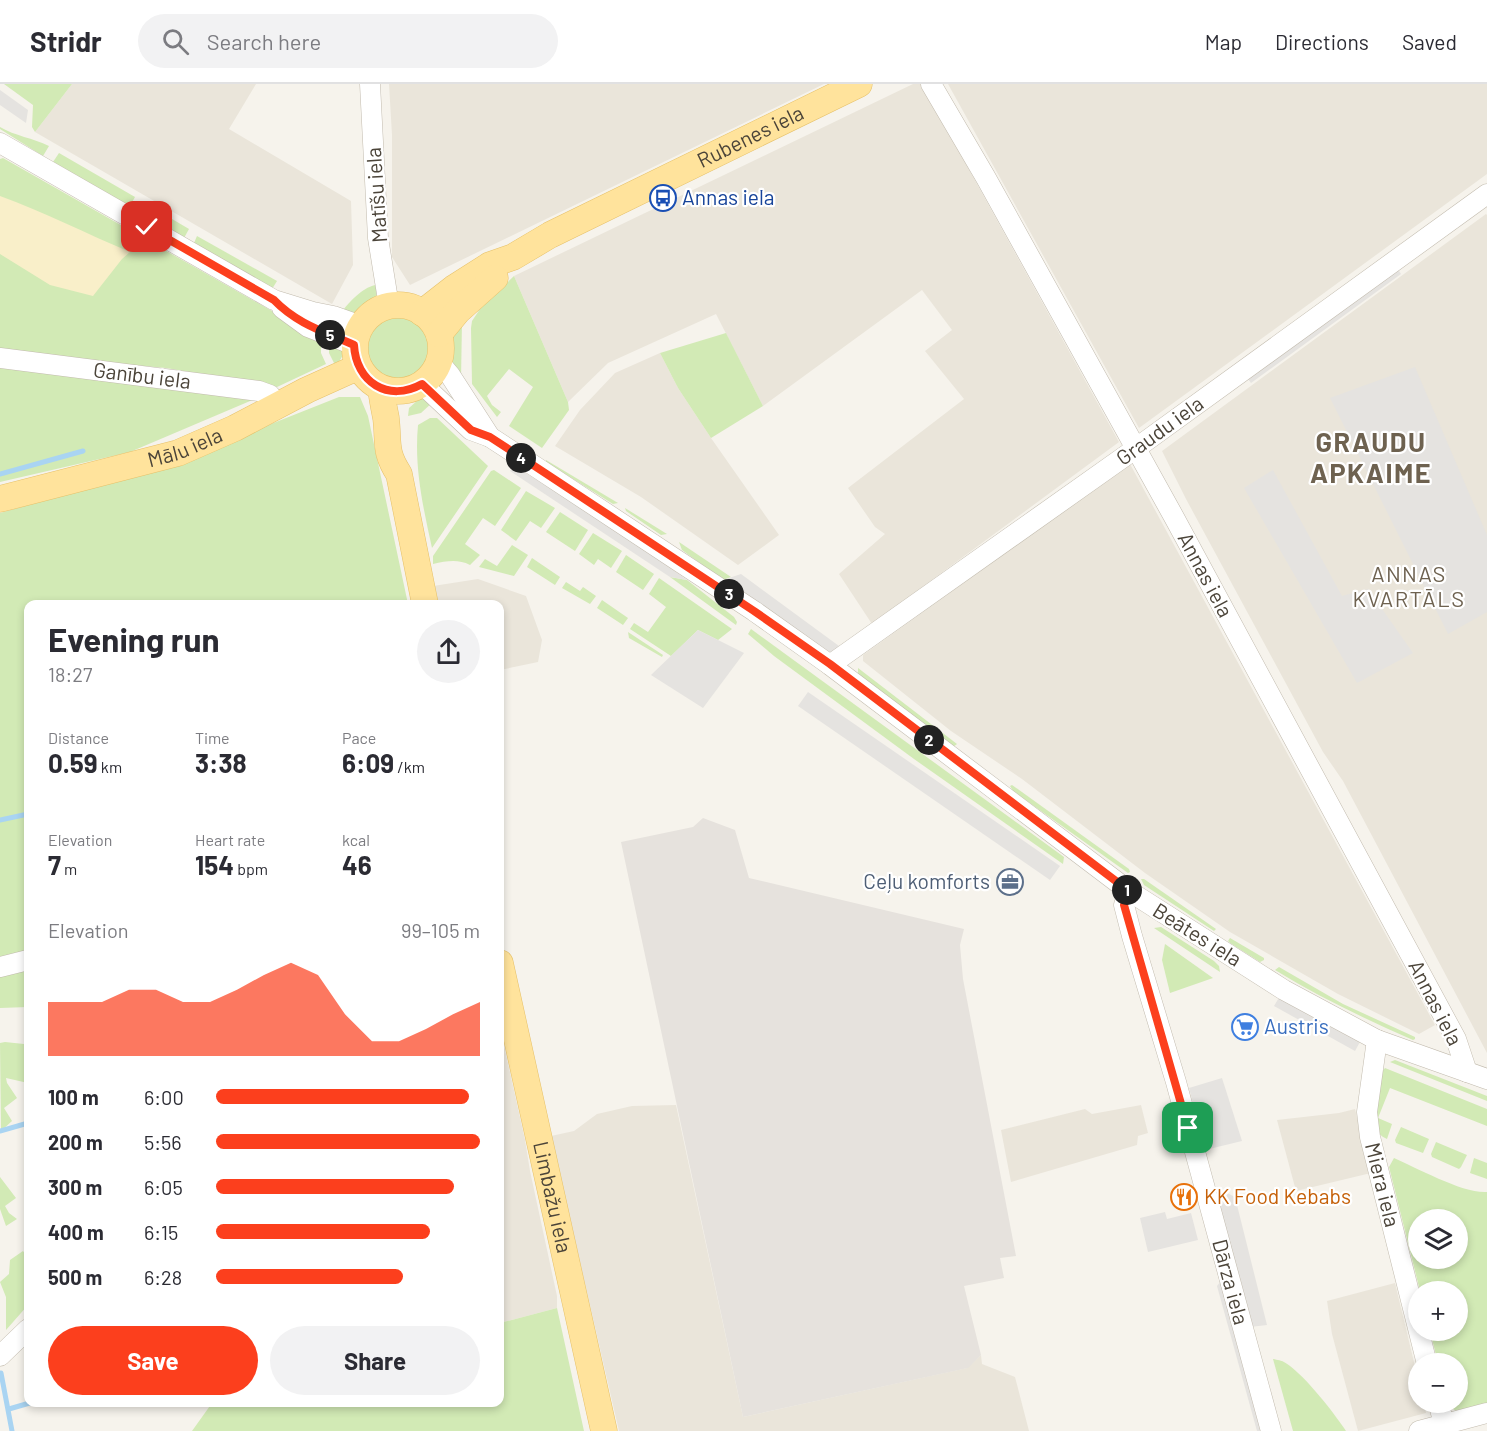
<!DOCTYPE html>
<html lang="en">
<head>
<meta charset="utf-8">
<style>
  body { margin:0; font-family:Barlow,sans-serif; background:#f2f2f3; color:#2b2b33; height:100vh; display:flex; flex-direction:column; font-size:22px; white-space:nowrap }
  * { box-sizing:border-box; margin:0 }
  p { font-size:20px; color:#7c7c81 }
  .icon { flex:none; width:33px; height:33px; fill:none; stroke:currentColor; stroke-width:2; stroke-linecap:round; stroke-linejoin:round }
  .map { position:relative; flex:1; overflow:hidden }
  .sheet { position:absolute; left:24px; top:516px; width:480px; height:807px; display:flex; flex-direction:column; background:#fff; border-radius:12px; box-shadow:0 3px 9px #0003 }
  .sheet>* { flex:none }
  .controls { position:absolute; left:1408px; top:1125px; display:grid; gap:12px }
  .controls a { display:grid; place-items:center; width:60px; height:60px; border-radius:50%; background:#fff; box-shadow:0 3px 9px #0003; font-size:30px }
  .pin { position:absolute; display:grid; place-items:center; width:51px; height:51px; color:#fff; margin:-26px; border-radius:12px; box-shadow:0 3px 9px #0006 }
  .km { position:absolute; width:30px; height:30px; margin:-15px; border-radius:50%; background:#222; color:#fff; font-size:16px; line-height:30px; text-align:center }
  .round { display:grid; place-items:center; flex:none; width:63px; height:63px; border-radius:32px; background:#f2f2f3 }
  .overview { display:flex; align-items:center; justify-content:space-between; height:102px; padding:0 24px }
  h1 { font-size:33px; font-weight:700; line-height:45px }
  .figures { display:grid; grid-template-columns:repeat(3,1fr); gap:9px; height:102px; padding:6px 24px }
  .figures div { display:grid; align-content:center }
  .figures b { font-size:26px; font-weight:700 }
  .figures small { font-size:16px; font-weight:400 }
  .figures p { font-size:16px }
  .chart { height:168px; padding:12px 24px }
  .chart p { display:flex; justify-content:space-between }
  .chart svg { width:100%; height:108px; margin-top:6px; fill:#fc3f1d; opacity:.7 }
  .cta { display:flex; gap:12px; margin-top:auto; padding:12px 24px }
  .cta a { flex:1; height:69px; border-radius:36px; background:#fc3f1d; color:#fff; font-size:24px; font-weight:700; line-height:69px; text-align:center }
  .cta a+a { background:#f2f2f3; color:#2b2b33 }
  ul { padding:0 24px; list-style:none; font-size:20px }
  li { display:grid; grid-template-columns:96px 72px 1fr; align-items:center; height:45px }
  li i { height:15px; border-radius:8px; background:#fc3f1d }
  header { display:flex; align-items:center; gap:36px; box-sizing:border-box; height:84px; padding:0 30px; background:#fff; border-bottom:2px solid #e1e1e2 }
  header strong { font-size:28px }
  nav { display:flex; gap:33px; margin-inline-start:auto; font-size:21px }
  .search { width:420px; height:54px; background:#f2f2f3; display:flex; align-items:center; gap:15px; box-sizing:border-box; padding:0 21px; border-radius:33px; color:#7c7c81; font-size:22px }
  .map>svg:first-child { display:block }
</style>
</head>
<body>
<header>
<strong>Stridr</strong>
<div class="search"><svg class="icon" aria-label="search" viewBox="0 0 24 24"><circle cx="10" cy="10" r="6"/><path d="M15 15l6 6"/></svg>Search here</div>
<nav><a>Map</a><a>Directions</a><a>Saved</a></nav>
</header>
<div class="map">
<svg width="1487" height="1347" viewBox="0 0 1487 1347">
  <rect width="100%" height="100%" fill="#f6f3ec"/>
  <g fill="#eae5da">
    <path d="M72,0h184l-27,45 122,72 2,64 -21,39 -297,-172z"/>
    <path d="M389,0h435l-414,201 -18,-28v-122z"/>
    <path d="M913,0h9l197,358 -247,182 -33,-50 46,-40 -10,-7 -27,-39 116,-89 -39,-48 27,-21 -30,-40 -159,116 -47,-92 -108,49 -40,39 -54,-126z"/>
    <path d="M948,0h539v90l-348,254z"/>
    <path d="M1486,130l1,1v838l-144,-272 -20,-29 -137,-253 -24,-48z"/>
    <path d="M660,269l18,35 33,50 68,97 -41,30 -97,-68 -86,-51 25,-36 35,-37z"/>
    <path d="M1130,380l305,561 -16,9 -81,-40 -108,-62 -85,-59 -123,-94 -71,-48 -88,-70v-6z"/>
    <path d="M478,495l48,17 16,44 -4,22 -38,8v-66h-63l-4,-18z"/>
    <path d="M500,943l25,113 5,31 27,125v12l-57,15z"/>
    <path d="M676,1021l67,312 224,-49 14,-13 1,9 33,13 14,54h-410l-68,-295 23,-5 23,-17 35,-8z"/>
    <path d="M1141,1021l7,28 -10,3 -1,9 -126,37 -10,-52 84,-21 7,5z"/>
    <path d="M1355,1025l16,64 -75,18 -19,-71 62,-7z"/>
    <path d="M1395,1199l24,100v19l5,1 2,10 -68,18 -26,-97 -5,-33z"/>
  </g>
  <path fill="#e6e2dd" d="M703,734l32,12 14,48 215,51 -4,16 3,34 53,277 -16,2 4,20 -40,8 17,69 -13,13 -225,49 -122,-575 72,-15z"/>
  <g fill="#d2eab5" fill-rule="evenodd">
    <path d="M4,0h68l-37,48 -3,-5 1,-22z"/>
    <path d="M0,43c15,9 33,11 49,19l-6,10 -43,-27z"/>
    <path d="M59,69l76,44 -5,9 -77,-44z"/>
    <path d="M3,74l318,181v14l5,11 -49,23 -111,-19 -166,-15v-194z"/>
    <path d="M150,122l39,23 -5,9 -39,-23z"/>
    <path d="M197,152l80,45 -5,8 -78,-46z"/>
    <path d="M514,192l54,126 1,8 -27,38 -33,-22 24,-39 -24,-18 -22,27 5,9 9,7 -4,5 -25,-33 -1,-56 1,-7 8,-12z"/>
    <path d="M375,201c9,21 -20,30 -35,29 8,-11 22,-26 35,-29z"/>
    <circle cx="397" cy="264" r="34"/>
    <path d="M462,237l-1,59c-17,-22 -20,-38 1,-59z"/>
    <path d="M726,249l37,73 -52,32 -33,-50 -18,-35z"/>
    <path d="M329,261l13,4 1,6 -7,12 -7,-14z"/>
    <path d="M0,282l257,32 -127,54 -130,30z"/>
    <path d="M339,313h21l8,19 40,188h-380v347l-28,7v-445l168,-48z"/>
    <path d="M419,315h10l4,3 -12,11 -13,3 1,-8z"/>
    <path d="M430,334h7l51,48 -56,82c-9,-41 -18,-81 -14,-123z"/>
    <path d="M546,376l72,43 -5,1 -67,-42z"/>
    <path d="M494,386l27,18 -26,38 -12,-8 -18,26 15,11 -10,10c-12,-6 -23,-4 -37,-1v-8l58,-85z"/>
    <path d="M526,407l29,17 -14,20 -11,-7 -14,20 -15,-11z"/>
    <path d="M625,424l42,26 -6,1 -35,-24z"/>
    <path d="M560,428l28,18 -13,21 -29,-19z"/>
    <path d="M593,449l29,18 -11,17 -13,-9 -4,6 -15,-11z"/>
    <path d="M679,458l52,35 -8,3 -41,-30z"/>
    <path d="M512,461l16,10 -14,21 -35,-9 6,-8 12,7z"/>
    <path d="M626,471l28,19 -11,16 -27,-18z"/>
    <path d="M532,474l28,19 -5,8 -28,-18z"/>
    <path d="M670,493l17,3 47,37 3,5 -1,3z"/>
    <path d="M659,494l73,51 -14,11 -20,-10 -27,26 -41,-27 4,-6 14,9 18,-25 -17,-13z"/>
    <path d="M566,498l14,9 3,-4 13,9 -6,8 -28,-16z"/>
    <path d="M602,516l26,18 -5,7 -26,-17z"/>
    <path d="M751,545l313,228 -1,7 -149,-105 -140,-103 -26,-22z"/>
    <path d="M628,548l35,23 -1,2 -33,-19z"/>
    <path d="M858,584l99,76 -4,3 -95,-69z"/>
    <path d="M1012,701l117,84 1,3 -2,1 -115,-82 -3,-5z"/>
    <path d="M1141,795h3l72,50 -2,2 -70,-46z"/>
    <path d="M1161,843l53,34 5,5 1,6 -66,-44z"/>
    <path d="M1230,854l34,20v2l-4,2 -30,-19 -2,-2z"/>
    <path d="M1165,860l48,34 -43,15 -8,-33z"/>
    <path d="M28,882v41l-28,1v-36z"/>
    <path d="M1279,883l64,37 72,33v2l-2,1c-48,-21 -94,-43 -138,-70z"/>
    <path d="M5,958l19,2 4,3v36l-22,-5 1,5 10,15 -13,10 8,13 -11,10 -1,-88z"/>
    <path d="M1395,976l92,36v5l-97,-39z"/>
    <path d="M1385,984l102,41v17l-97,-38 -12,30 14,6 -5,15c-25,-11 -10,-46 -6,-66z"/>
    <path d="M1401,1043l28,12 -6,14 -27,-10 -1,-3z"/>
    <path d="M1436,1058l31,13 -6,12 -2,2 -27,-12 -1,-3z"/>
    <path d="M1394,1074c23,10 70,36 93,34v216c-17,4 -28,11 -39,-5l10,-1v-38l-20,-1 -8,-32 28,-1v-38l-38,-1 -31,-124zM1419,1136h39v38h-39z"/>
    <path d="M1474,1074l13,5v16l-17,-6z"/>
    <path d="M0,1093l16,21 -11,8 4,7 8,6 -11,7 -6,-17z"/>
    <path d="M23,1167l5,7v47l-22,25v-33l-6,-15 9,-8 1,-14z"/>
    <path d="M557,1224l27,123h-392l20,-28 288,-1v-79z"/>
    <path d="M1273,1275c1,0 9,2 9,2 19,9 52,52 64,70h-53z"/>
  </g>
  <path fill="#f9efc9" d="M0,112c44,16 87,38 130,56l-8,7 -29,37 -43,-11 -50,-31z"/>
  <g fill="#e5e3e0">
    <path d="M0,6l28,20 -2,13 -26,-18z"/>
    <path d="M1393,178l8,12 -150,109 -9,-12z"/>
    <path d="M1415,283l72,168v77l-39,22 -118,-236z"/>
    <path d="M514,382l107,66 66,48 -17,-3 -160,-106z"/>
    <path d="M1273,386l69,126 26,-7 45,64 -56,30 -113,-195z"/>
    <path d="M741,490l98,72 -7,8 -109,-74z"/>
    <path d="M698,546l46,23 -41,55 -52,-33z"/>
    <path d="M808,608l252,174 -10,14 -252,-174z"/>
    <path d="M1280,912l81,44 -6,11 -81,-45z"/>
    <path d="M1222,994l20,63 -37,9 -16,-62z"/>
    <path d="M1215,1103l20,10 32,128 -17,2z"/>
    <path d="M1165,1128l2,7 24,-6 7,27 -50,12 -8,-34z"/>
    <path d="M1221,1197l42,150h-6l-40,-145z"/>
  </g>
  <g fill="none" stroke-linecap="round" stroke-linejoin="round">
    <g stroke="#a9d4f2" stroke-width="5">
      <path d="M0,390l83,-23"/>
      <path d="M0,736l28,-6"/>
      <path d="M0,1047l28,-8"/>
      <path d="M1,1289l11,58"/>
      <path d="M9,1325l24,-7"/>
    </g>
    <defs>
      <g id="minor">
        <path d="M370,0l8,154 11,68"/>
        <path d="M931,0l55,94 189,341 281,520 11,33"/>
        <path d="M0,59l274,157 39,12 20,4 28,10"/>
        <path d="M282,224l26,19 46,18"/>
        <path d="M0,274l259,33 11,4 7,10"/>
        <path d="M439,278l11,13 40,62"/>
        <path d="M422,300l49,46 19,7 46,30 218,144 76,54 299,226 155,99 93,50 110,39"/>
        <path d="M830,581l305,-216 352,-255"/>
        <path d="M1129,807l-5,14 8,31 44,146 95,349"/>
        <path d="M0,883l28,-7"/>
        <path d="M1377,956l-10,72 3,25 57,227"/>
        <path d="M0,1272l28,-27"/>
        <path d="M1438,1318l8,29"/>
        <path d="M1419,1347l68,-18"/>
      </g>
      <g id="major">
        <circle cx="398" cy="264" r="43"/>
        <path id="s1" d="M422,229l32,-25 36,-23 23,-8 37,-22 309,-151"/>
        <path d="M439,250l19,-23 37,-33"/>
        <path d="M381,305c1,9 3,19 5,29 3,25 -2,33 13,56l26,130"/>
        <path id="s2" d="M0,415l178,-46 57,-25 72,-38 51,-23"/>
        <path id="s3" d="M500,879l104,468"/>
      </g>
    </defs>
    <use href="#minor" stroke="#c2bbae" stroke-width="21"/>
    <use href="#major" stroke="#e6c16a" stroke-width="27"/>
    <use href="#minor" stroke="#fff" stroke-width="20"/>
    <use href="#major" stroke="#ffe39c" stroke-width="26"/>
  </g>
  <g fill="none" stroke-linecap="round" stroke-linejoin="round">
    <defs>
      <path id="route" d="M147,143l127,73c23,24 51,32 80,45 2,37 34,58 68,39l49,46 19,7 46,30 218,144 76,53 299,227 -5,14 64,223"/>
    </defs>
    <use href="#route" stroke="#fff" stroke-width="12"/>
    <use href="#route" stroke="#fc3f1d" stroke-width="8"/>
  </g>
  <defs>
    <symbol id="bus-ring" viewBox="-11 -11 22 22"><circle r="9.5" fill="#fff" stroke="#1a4fb4" stroke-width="1.5"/><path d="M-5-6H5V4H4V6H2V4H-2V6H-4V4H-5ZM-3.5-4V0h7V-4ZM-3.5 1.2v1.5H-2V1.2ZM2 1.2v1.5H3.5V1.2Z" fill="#1a4fb4"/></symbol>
    <symbol id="office-ring" viewBox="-11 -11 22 22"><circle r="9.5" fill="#fff" stroke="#5c6f8a" stroke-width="1.5"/><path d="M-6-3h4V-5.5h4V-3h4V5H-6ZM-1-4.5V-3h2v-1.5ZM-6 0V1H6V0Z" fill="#5c6f8a"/></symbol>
    <symbol id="supermarket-ring" viewBox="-11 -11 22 22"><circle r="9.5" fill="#fff" stroke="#3f7fe0" stroke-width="1.5"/><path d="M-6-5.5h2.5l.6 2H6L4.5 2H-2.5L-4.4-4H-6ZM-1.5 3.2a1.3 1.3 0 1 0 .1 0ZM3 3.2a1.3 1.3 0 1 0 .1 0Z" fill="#3f7fe0"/></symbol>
    <symbol id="restaurant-ring" viewBox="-11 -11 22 22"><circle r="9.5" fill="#fff" stroke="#e8710a" stroke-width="1.5"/><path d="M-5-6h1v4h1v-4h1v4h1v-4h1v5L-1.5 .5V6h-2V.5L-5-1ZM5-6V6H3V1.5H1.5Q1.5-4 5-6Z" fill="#e8710a"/></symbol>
  </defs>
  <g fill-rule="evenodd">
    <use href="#bus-ring" x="648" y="99" width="30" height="30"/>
    <use href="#office-ring" x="995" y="783" width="30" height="30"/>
    <use href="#supermarket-ring" x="1230" y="928" width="30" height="30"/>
    <use href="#restaurant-ring" x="1169" y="1098" width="30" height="30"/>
  </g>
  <g text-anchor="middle" stroke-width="4.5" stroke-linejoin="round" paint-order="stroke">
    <g font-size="21" fill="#4b4439" stroke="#fff">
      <text dy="7" stroke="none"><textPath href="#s1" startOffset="374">Rubenes iela</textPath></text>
      <text transform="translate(377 111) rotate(-94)" y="7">Matīšu iela</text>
      <text transform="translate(142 292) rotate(7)" y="7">Ganību iela</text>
      <text transform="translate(1160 347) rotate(-36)" y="7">Graudu iela</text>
      <text dy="7" stroke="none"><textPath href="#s2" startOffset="192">Mālu iela</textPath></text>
      <text transform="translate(1205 491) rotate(62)" y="7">Annas iela</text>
      <text transform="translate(1197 851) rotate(32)" y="7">Beātes iela</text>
      <text transform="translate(1435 919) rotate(63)" y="7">Annas iela</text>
      <text transform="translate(1382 1101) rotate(76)" y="7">Miera iela</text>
      <text dy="7" stroke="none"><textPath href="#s3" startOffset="240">Limbažu iela</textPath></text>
      <text transform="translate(1230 1198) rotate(75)" y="7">Dārza iela</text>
    </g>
    <g font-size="21" fill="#164399" stroke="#fff" text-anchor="start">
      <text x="682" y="121">Annas iela</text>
    </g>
    <g font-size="21" fill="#4e5e75" stroke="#fff" text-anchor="end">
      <text x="990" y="805">Ceļu komforts</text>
    </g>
    <g font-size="21" fill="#366cbe" stroke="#fff" text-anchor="start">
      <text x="1264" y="950">Austris</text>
    </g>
    <g font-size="21" fill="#c56008" stroke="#fff" text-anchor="start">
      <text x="1204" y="1120">KK Food Kebabs</text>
    </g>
    <g font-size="22" letter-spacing="1.5" fill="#6e6250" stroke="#fff">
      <text x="1409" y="498">ANNAS<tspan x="1409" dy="25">KVARTĀLS</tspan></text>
    </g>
    <g font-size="27" font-weight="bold" letter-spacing="1.5" fill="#6e6250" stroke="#fff">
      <text x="1371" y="368">GRAUDU<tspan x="1371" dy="31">APKAIME</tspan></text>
    </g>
  </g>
</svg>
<div class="controls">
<a><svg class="icon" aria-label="layers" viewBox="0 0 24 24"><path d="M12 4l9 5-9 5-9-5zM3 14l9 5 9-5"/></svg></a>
<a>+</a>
<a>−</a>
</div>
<div class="pin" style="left:1188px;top:1044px;background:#1e9e55"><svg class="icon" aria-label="arrive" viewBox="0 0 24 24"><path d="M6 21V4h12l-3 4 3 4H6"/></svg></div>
<div class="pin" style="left:147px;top:143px;background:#d93025"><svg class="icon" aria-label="check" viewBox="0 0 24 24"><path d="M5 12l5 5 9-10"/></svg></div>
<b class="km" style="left:1127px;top:806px">1</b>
<b class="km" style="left:929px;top:656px">2</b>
<b class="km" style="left:729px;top:510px">3</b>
<b class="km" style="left:521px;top:374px">4</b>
<b class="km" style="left:330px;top:251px">5</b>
<section class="sheet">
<div class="overview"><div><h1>Evening run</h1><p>18:27</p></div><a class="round"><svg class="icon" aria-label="share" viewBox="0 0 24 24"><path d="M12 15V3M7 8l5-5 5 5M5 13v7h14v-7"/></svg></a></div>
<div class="figures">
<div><p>Distance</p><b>0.59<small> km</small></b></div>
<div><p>Time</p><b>3:38</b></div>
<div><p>Pace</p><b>6:09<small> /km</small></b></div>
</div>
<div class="figures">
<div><p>Elevation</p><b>7<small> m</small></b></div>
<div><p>Heart rate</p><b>154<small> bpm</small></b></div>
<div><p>kcal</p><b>46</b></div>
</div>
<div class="chart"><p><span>Elevation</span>99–105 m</p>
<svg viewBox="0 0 160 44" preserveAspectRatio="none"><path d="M0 44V22L10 22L20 22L30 17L40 17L50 22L60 22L70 17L80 11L90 6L100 11L110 27L120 38L130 38L140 33L150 27L160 22V44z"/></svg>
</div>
<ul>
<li><b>100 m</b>6:00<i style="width:96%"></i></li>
<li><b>200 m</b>5:56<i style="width:100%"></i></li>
<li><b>300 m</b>6:05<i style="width:90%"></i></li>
<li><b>400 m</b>6:15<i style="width:81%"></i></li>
<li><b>500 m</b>6:28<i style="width:71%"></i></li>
</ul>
<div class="cta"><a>Save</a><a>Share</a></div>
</section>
</div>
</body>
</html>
